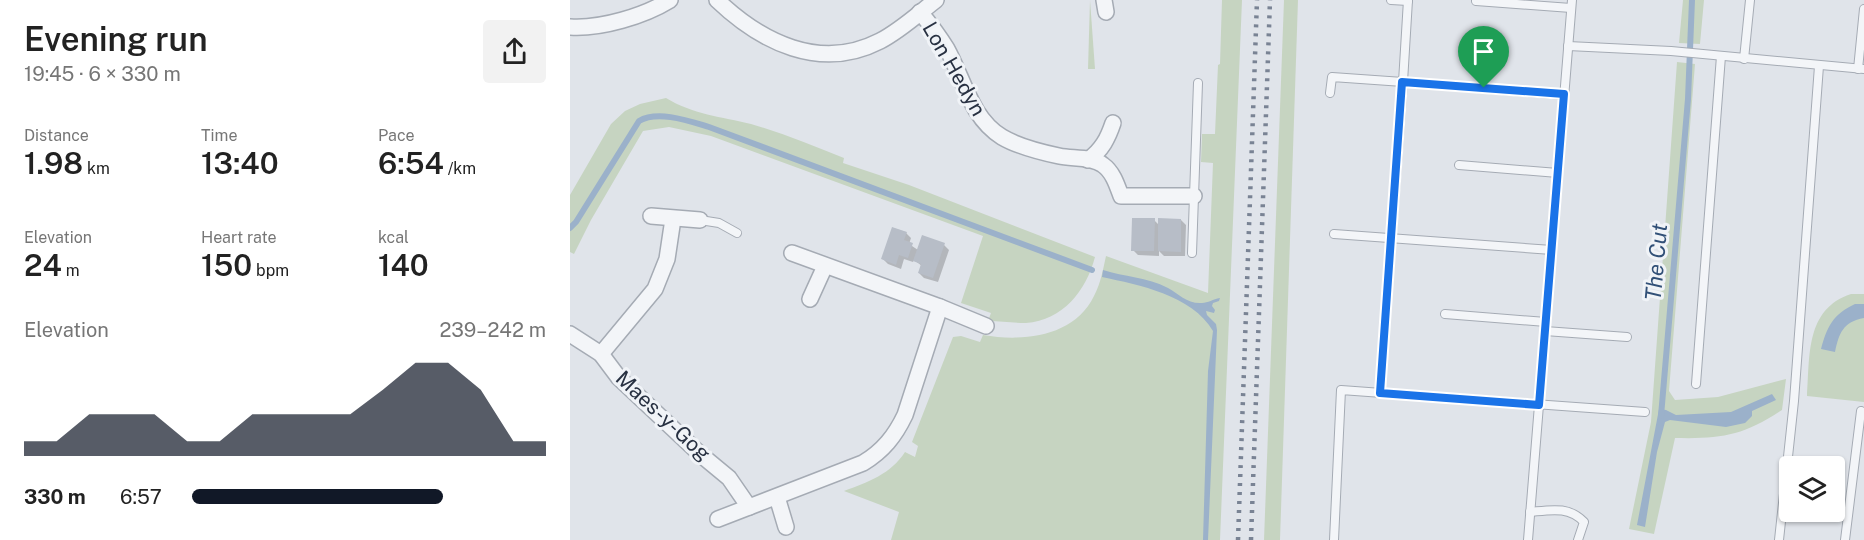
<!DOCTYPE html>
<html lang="en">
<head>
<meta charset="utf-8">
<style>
  body { margin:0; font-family:"Public Sans",sans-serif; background:#f2f2f2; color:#222; height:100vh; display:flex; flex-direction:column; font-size:22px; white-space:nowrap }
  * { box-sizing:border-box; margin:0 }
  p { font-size:20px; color:#767676 }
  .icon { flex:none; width:33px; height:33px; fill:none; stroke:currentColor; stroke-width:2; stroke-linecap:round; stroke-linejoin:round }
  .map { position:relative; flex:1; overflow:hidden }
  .drawer { display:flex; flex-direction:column; background:#fff; width:570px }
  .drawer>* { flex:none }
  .controls { position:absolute; left:1209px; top:456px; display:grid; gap:12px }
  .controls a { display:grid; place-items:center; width:66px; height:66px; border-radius:6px; background:#fff; box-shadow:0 2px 4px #0004; font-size:30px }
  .pin { position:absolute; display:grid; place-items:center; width:51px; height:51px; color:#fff; margin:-62px -26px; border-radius:50% 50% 50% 0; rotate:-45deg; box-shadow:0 0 6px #0007 }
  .pin .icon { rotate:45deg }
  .round { display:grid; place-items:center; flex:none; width:63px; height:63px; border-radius:6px; background:#f2f2f2 }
  .summary { display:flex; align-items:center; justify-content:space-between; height:102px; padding:0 24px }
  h1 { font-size:33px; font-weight:600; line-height:45px }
  .stats { display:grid; grid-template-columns:repeat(3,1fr); gap:9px; height:102px; padding:6px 24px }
  .stats div { display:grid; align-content:center }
  .stats b { font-size:30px; font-weight:600 }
  .stats small { font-size:16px; font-weight:400 }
  .stats p { font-size:16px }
  .chart { height:168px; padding:12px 24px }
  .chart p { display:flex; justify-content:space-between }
  .chart svg { width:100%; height:108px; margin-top:6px; fill:#111827; opacity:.7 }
  ul { padding:0 24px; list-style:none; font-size:20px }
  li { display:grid; grid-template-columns:96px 72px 1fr; align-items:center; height:45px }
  li i { height:15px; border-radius:8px; background:#111827 }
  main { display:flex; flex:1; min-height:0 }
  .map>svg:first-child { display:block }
</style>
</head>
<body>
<main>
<section class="drawer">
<div class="summary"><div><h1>Evening run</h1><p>19:45 · 6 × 330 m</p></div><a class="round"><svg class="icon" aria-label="share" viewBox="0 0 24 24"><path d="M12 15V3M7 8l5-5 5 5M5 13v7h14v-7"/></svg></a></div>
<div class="stats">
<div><p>Distance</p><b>1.98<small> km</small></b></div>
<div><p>Time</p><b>13:40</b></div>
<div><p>Pace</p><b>6:54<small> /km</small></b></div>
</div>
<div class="stats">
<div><p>Elevation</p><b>24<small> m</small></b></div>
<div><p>Heart rate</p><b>150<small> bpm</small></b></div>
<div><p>kcal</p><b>140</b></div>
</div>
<div class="chart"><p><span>Elevation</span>239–242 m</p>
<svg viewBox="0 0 160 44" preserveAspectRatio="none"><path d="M0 44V38L10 38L20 27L30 27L40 27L50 38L60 38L70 27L80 27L90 27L100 27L110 17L120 6L130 6L140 17L150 38L160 38V44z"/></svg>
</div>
<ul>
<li><b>330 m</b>6:57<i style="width:71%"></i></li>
</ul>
</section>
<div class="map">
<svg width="1294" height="540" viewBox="0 0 1294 540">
  <rect width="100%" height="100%" fill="#e0e4ea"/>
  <g fill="#c6d4c1">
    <path d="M520,0l5,69h-7z"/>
    <path d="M652,0h20l-22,540h-329l8,-28 -55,-21c24,-9 47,-17 61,-39l10,5 3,-11 -6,-4 41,-105 8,-1 19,6 3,-7c40,7 91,2 111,-39 7,-13 9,-27 12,-40l102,37 5,-130 -12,-1 1,-28h13l3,-69 2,-1z"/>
    <path d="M714,0h14l-18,540h-16z"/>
    <path d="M1113,0h21l-4,44 -21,-1z"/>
    <path d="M1107,62l18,2 -26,327 6,9 43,-3 68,-18 -4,31c-39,26 -61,29 -107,28l-21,96 -25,-5 22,-107z"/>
    <path d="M96,98c26,16 56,19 85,26 32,9 63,22 93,34l-1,5 66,22 186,72c-9,34 -32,63 -69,66 -13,0 -25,-2 -38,-2l3,-8 -30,-10 22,-67 -272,-100 -42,-9 -26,4 -52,89 -17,34 -4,-2v-57l41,-71 14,-13 15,-7z"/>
    <path d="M1281,294h13v108l-57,-6c3,-39 -2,-87 44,-102z"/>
  </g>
  <g fill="#9bb1ca">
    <path d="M533,270c21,7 44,7 65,18 11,6 19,16 34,15 6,0 11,-4 18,-5l-1,3 -6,2 -1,3 3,4 -1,3 -8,-2 1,4 9,9 1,6 -9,210h-5l5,-169 5,-40c-21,-36 -74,-46 -111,-54z"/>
    <path d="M1285,304h9v14c-21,4 -25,15 -29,34l-14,-3c6,-22 12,-35 34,-45z"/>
    <path d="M1202,394l4,6 -24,11v5l-7,7 -19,4 -56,-7 -5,2 -8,30 -12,75 -8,-2 22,-116 7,1 10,5 55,-3z"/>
  </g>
  <g fill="#0003">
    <path d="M584,220l5,5 22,-5 5,5 -1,31h-21l-5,-5v5l-21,-1 -5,-5z"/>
    <path d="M336,233l5,5 -2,6 9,6 26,-5 5,5 -11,32 -14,-4 -5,-5 3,-7 -8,-6 -1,2 -9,-3 -3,10 -13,-5 -5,-5z"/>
  </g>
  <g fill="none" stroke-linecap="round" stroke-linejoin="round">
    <g stroke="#9bb1ca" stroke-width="6">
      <path d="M0,228l6,-6 63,-101c19,-11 50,0 70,6l383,143"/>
      <path d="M1091,416l27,-317 4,-99"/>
    </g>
  </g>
  <g fill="#b7bdc7">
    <path d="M562,218h23l-1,33h-23z"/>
    <path d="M588,218l23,1v33l-23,-1z"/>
    <path d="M322,227l15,5 -3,8 9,3 -5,15 -9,-3 -3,10 -15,-6z"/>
    <path d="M352,235l23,8 -12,35 -15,-5 3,-9 -8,-3z"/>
  </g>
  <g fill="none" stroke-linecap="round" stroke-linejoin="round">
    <defs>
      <g id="lane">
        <path d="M821,0l17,1"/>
        <path d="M838,0l-5,82 161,13"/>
        <path d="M906,1l95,7"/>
        <path d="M998,46l103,5 193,18"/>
        <path d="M1174,59l6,-59"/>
        <path d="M1288,69l6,-60"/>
        <path d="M760,93l2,-16 71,5 -23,311"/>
        <path d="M889,165l99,8"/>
        <path d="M130,220l19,3 18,10"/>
        <path d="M764,234l218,16"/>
        <path d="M622,253l6,-170"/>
        <path d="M875,314l101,8"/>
        <path d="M975,331l82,6"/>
        <path d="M1126,384l25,-328"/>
        <path d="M960,512c21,-2 39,-6 54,10l-6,18"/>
        <path d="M764,540l7,-150 304,22"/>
        <path d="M958,540l44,-540"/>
        <path d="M1209,540l15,-139 25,-335"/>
        <path d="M1275,540l16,-129"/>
      </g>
      <g id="street">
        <path d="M147,0c44,42 103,72 163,41 21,-11 38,-27 56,-41"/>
        <path d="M534,0l2,12"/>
        <path d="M350,12c10,12 19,24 27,37 17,31 24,69 55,88 17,10 38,15 57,19 13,3 33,0 44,9 10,7 14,20 18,31h73"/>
        <path d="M0,27c31,2 74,-11 100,-27"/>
        <path d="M518,160c14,-10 20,-22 25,-37"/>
        <path d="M81,216l49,4"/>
        <path d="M222,253l148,54 46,19"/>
        <path d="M240,299l15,-33"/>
        <path d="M0,334l31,20 18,24 81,76 29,24 20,29"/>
        <path d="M31,354l54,-65 12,-30 6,-40"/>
        <path d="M207,497l9,30"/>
        <path d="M148,519l145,-56c20,-12 32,-27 42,-48l35,-108"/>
      </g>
    </defs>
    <use href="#lane" stroke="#a5abb4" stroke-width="10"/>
    <use href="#street" stroke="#a5abb4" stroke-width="18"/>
    <use href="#lane" stroke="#f3f5f8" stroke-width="8"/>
    <use href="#street" stroke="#f3f5f8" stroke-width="15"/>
    <g stroke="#798394" stroke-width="4.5" stroke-dasharray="3 6" stroke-linecap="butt">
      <path d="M668,540l19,-540"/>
      <path d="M681,540l19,-540"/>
    </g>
  </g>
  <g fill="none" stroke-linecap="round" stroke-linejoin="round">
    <defs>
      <path id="route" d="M832,82l162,12 -25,311 -159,-12z"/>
    </defs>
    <use href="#route" stroke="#fff" stroke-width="12"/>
    <use href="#route" stroke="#1a73e8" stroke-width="8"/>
  </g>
  <g text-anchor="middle" stroke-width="6" stroke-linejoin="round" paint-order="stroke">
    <g font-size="21" fill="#283142" stroke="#f0f3f7">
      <text transform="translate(384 69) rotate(60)" y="7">Lon Hedyn</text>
      <text transform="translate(93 416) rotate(43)" y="7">Maes-y-Gog</text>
    </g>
    <g font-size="22" font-style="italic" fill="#315077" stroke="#f0f3f7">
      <text transform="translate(1086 262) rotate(-85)" y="8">The Cut</text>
    </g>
  </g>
</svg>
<div class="controls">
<a><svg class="icon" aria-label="layers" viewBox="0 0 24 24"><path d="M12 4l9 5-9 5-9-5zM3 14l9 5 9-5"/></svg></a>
</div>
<div class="pin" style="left:914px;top:88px;background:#1e9e55"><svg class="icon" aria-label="arrive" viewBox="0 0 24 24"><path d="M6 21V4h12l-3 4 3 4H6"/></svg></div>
</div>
</main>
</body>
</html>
